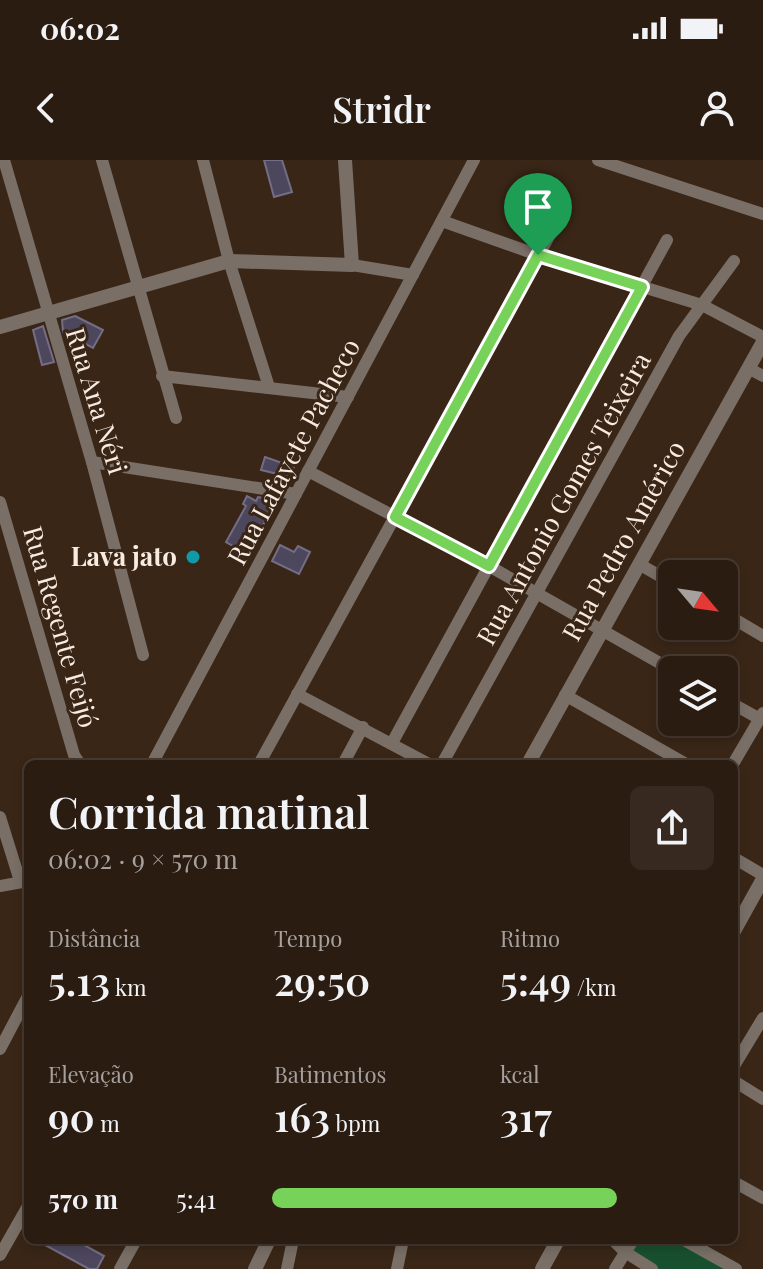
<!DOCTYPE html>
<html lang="pt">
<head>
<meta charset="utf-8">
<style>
  body { margin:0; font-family:"Playfair Display",serif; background:#37291f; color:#f1f3f6; height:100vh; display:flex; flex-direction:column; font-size:30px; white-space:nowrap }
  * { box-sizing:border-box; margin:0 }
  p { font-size:26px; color:#a6a19f }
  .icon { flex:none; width:44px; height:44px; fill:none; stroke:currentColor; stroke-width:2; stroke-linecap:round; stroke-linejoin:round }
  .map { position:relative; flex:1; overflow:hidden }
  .panel { position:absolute; left:24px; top:600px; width:714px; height:484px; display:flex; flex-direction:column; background:#2b1c11; border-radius:12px; box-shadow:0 4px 12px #0003,0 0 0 2px #473a31 }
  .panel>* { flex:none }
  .needle { width:52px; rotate:119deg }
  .controls { position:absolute; left:658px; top:400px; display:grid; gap:16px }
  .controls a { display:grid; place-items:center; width:80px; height:80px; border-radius:12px; background:#2b1c11; box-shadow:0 4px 12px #0003,0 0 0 2px #473a31; font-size:40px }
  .pin { position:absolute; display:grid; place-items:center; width:68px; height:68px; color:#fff; margin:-82px -34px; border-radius:50% 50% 50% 0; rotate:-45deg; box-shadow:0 0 8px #0007 }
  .pin .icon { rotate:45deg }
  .round { display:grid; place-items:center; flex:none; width:84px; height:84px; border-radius:12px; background:#37291f }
  .overview { display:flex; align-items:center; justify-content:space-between; height:136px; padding:0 24px }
  h1 { font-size:44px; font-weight:600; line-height:60px }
  .metrics { display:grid; grid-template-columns:repeat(3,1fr); gap:12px; height:136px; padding:8px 24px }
  .metrics div { display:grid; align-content:center }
  .metrics b { font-size:40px; font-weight:600 }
  .metrics small { font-size:22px; font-weight:400 }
  .metrics p { font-size:22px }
  ul { padding:0 24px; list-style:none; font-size:26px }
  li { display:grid; grid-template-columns:128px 96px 1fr; align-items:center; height:60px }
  li i { height:20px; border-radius:10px; background:#77d259 }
  .status { display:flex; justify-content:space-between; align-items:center; height:56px; padding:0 40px; background:#2b1c11; direction:ltr }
  .status svg { height:22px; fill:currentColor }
  header { display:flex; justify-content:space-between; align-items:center; height:104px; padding:0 24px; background:#2b1c11; font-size:36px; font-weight:600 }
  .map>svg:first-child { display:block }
</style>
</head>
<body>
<div class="status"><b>06:02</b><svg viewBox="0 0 49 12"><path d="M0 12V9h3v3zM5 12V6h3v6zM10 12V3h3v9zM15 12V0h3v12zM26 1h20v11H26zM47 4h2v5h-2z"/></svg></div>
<header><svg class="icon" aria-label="back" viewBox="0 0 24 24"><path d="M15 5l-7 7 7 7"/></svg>Stridr<svg class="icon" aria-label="person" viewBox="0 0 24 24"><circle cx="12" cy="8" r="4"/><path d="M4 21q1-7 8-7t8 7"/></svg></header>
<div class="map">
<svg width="763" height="1109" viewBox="0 0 763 1109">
  <rect width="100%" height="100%" fill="#392617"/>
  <path fill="#18502f" d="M633,1080h51l52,29h-84l-27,-17z"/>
  <g fill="#4d475e" stroke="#736d86" stroke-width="2">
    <path d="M264,0h18l10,32 -18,5z"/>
    <path d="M75,156l28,14 -10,18 -30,-16 -1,-12z"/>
    <path d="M43,166l11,36 -12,3 -9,-35z"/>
    <path d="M265,297l29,10 -4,10 -29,-7z"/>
    <path d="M247,336l9,5 2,-4 19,3 -30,54 -21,-12 20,-36 -3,-2z"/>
    <path d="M280,385l14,7 4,-6 12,6 -11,22 -27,-13z"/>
    <path d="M36,1080h39l29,16 -7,13h-8z"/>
  </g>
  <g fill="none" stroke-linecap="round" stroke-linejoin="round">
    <g stroke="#796f67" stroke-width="12">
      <path d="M4,0l88,302 51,193"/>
      <path d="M102,0l74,258"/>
      <path d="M203,0l26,101 40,126"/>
      <path d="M598,0l165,54"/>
      <path d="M442,61l96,34 164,50 61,32"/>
      <path d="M352,105l61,10"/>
      <path d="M748,208l15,8"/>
      <path d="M162,216l186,21"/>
      <path d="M92,302l204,32"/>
      <path d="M308,311l181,95 183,104"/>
      <path d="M0,342l74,253 6,9"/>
      <path d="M639,404l33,19"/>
      <path d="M724,453l39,23"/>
      <path d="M297,534l132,70"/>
      <path d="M565,535l121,69"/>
      <path d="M724,539l36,20"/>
      <path d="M392,583l275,-503"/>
      <path d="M152,604l322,-604"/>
      <path d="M259,604l305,-555"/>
      <path d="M343,604l20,-37"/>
      <path d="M442,604l237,-428 55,-75"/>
      <path d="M733,604l30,-51"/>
      <path d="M0,657l20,64"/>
      <path d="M734,698l29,17"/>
      <path d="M0,726l28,-5"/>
      <path d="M0,889l28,-53"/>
      <path d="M734,906l29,-48"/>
      <path d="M734,921l29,18"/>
      <path d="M734,1022l29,16"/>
      <path d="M613,1080l12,12 27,17"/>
      <path d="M684,1080l52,29"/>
      <path d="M0,1095l28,-49"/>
      <path d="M120,1109l16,-29"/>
      <path d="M287,1109l6,-29"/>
      <path d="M397,1109l6,-29"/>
      <path d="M615,1109l18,-29"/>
    </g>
    <g stroke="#796f67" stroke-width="14">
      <path d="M0,167l229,-66 123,4 -7,-105"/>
      <path d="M528,604l235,-422"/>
      <path d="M734,771l29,-52"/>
      <path d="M255,1109l14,-29"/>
      <path d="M542,1109l16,-29"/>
    </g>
  </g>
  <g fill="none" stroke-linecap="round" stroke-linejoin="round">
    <defs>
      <path id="route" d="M538,95l104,32 -153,279 -94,-49z"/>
    </defs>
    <use href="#route" stroke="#fff" stroke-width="16"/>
    <use href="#route" stroke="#77d259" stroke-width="10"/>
  </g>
  <circle fill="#0f9aa8" stroke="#392617" stroke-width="3" cx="193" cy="397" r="8"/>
  <g text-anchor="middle" stroke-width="6" stroke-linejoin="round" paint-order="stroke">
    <g font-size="26" fill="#f8ebe1" stroke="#392617">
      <text transform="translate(96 241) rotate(73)" y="9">Rua Ana Néri</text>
      <text transform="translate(294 292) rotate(-62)" y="9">Rua Lafayete Pacheco</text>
      <text transform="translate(564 339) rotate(-61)" y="9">Rua Antonio Gomes Teixeira</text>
      <text transform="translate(624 381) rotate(-61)" y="9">Rua Pedro Américo</text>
      <text transform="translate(60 467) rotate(74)" y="9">Rua Regente Feijó</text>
    </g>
    <g font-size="26" font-weight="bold" fill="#f8ebe1" stroke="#392617" text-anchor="end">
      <text x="177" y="406">Lava jato</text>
    </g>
  </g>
</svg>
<div class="controls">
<a><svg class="needle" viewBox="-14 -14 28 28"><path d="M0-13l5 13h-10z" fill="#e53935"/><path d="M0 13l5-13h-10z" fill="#a6a19f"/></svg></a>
<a><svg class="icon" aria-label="layers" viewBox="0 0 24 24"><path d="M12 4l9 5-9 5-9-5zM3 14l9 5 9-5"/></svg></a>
</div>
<div class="pin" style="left:538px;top:95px;background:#1e9e55"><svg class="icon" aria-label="arrive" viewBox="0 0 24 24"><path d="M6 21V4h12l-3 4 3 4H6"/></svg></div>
<section class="panel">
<div class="overview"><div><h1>Corrida matinal</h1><p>06:02 · 9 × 570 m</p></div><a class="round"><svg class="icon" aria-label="share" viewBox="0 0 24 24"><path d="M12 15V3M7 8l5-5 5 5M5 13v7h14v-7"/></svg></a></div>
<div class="metrics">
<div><p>Distância</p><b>5.13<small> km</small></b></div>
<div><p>Tempo</p><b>29:50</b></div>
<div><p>Ritmo</p><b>5:49<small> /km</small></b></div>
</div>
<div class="metrics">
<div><p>Elevação</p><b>90<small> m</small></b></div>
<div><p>Batimentos</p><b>163<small> bpm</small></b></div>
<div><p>kcal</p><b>317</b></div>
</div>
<ul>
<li><b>570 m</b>5:41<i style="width:78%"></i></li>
</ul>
</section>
</div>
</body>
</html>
